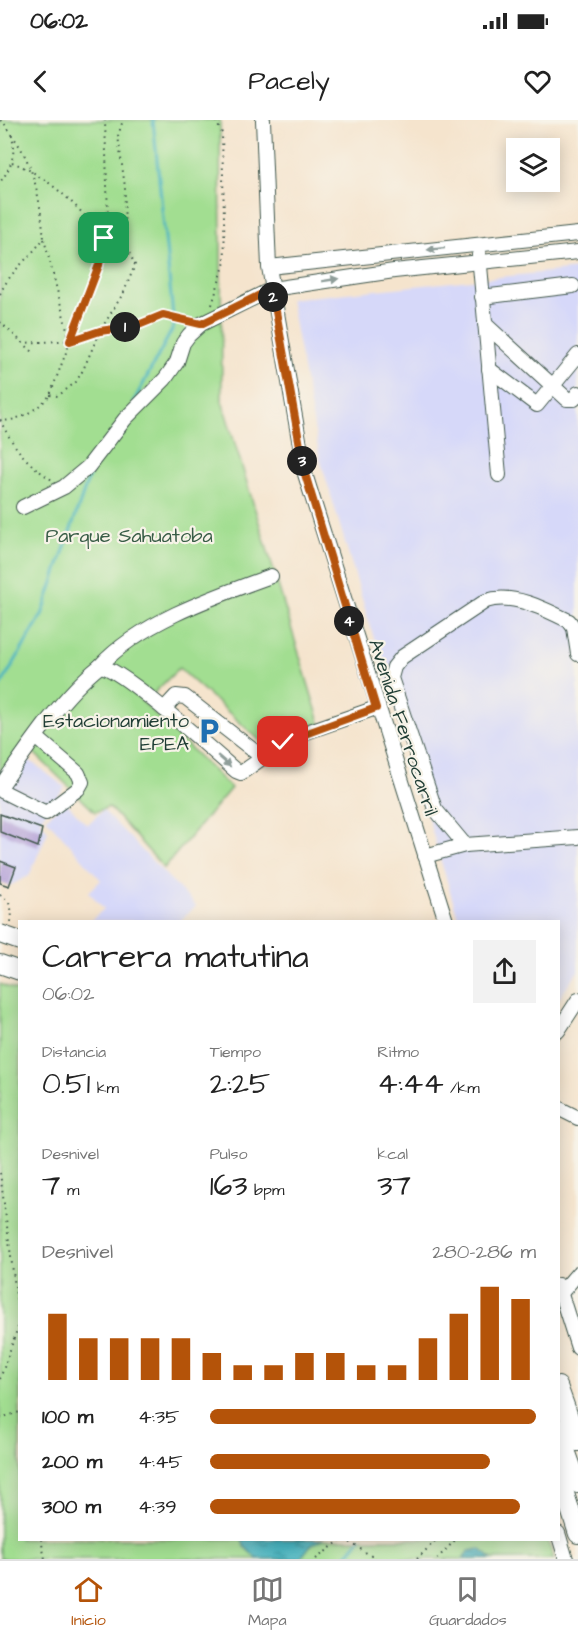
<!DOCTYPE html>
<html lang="es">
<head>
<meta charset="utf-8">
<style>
  body { margin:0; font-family:"Architects Daughter",sans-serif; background:#f2f2f2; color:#222; height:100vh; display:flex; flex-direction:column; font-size:22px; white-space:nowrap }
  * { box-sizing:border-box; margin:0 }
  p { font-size:20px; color:#767676 }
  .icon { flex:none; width:33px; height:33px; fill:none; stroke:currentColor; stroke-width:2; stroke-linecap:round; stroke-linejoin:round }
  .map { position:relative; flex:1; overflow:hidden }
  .details { position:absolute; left:18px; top:800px; width:542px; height:621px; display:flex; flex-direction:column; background:#fff; border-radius:0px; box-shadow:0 3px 15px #0003 }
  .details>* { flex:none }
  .tools { position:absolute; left:506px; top:18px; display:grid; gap:12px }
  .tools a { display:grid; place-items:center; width:54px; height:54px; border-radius:0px; background:#fff; box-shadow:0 3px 15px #0003; font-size:30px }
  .pin { position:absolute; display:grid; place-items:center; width:51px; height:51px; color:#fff; margin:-26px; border-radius:12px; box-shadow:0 3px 9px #0006 }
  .km { position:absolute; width:30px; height:30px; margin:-15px; border-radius:50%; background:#222; color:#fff; font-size:16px; line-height:30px; text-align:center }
  .round { display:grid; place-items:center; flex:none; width:63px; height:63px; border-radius:0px; background:#f2f2f2 }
  .head { display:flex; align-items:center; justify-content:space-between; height:102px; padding:0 24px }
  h1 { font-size:33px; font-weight:600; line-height:45px }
  .figures { display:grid; grid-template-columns:repeat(3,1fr); gap:9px; height:102px; padding:6px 24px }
  .figures div { display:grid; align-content:center }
  .figures b { font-size:30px; font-weight:600 }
  .figures small { font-size:16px; font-weight:400 }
  .figures p { font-size:16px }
  .chart { height:168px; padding:12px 24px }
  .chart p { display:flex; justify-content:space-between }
  .chart svg { width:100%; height:108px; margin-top:6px; stroke:#b45309; stroke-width:6 }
  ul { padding:0 24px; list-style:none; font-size:20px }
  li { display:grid; grid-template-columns:96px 72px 1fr; align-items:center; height:45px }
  li i { height:15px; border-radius:8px; background:#b45309 }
  .status { display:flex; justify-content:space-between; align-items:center; height:42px; padding:0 30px; background:#fff; direction:ltr }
  .status svg { height:16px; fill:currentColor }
  header { display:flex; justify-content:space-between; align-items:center; height:78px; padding:0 24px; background:#fff; font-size:27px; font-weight:600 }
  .menu { display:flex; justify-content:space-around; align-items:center; height:84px; border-top:2px solid #e0e0e0; background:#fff; font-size:16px; color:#767676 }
  .menu a { display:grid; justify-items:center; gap:3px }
  .menu .current { color:#b45309 }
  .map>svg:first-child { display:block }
</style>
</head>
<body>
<div class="status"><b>06:02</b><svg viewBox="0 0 49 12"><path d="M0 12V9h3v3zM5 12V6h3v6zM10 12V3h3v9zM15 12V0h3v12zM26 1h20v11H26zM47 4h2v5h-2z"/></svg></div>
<header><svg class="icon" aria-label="back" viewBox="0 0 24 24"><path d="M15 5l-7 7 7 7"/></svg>Pacely<svg class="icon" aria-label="heart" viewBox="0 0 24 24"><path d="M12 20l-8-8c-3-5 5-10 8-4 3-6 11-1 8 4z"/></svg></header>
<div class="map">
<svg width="578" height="1439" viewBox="0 0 578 1439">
  <defs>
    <pattern id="water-ripples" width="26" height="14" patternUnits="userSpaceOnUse" patternTransform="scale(1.5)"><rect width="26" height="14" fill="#46b4c0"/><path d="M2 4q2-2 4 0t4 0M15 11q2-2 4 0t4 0" fill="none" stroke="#3a949d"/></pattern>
  </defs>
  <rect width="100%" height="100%" fill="#f7f3e8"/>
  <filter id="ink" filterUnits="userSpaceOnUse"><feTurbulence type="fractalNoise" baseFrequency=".0167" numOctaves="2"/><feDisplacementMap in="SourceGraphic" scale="12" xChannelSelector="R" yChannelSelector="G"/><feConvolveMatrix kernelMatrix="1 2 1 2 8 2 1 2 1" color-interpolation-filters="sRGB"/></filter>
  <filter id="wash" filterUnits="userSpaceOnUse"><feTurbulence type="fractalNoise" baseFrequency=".008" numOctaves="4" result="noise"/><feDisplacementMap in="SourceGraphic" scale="24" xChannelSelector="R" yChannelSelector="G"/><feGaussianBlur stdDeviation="1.35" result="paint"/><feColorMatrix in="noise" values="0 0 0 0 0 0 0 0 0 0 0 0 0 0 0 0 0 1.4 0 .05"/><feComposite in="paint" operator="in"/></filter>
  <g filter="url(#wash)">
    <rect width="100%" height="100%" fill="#f5e4cd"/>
    <g fill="#d6d8f9">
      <path d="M578,149v702l-20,29v-79h-99l-139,-462 -30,-160z"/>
      <path d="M14,629l51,38 -25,33 8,11 -19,45 -20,10 -9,-3v-123z"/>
      <path d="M65,681l22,24 16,-15 93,96 -16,15h-90l14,-12 -15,-17 12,-12 -55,-62z"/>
    </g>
    <g fill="#a2de91" stroke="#608e62" stroke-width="1.5">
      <path d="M0,0h220l2,281 100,328 -46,26 -97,-87 -26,26 -46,-27 124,121 -67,80 -55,-61 -14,5 -67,-65 -28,32z"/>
      <path d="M0,864l20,8v547h527l7,20h-554z"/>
    </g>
    <g fill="url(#water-ripples)" stroke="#32787a" stroke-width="1.5">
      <path d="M242,1419h80l-12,7 -10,13h-43l-13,-13z"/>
      <path d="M480,1429l12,10h-30l7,-8z"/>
    </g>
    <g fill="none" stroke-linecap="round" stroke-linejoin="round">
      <g stroke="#46b4c0" stroke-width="3">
        <path d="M134,281l40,-75 -21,-206"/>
        <path d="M0,567l42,-72 48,-142"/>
        <path d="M344,1439l16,-20"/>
      </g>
    </g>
    <g id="blocks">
      <g fill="#b4a1d8">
        <path d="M0,694l42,15 -4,18 -38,-15z"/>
        <path d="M0,741l16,6 -7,19 -9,-3z"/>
      </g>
    </g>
  </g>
  <g filter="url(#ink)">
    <use href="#blocks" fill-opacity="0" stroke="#3f564b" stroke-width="1.5"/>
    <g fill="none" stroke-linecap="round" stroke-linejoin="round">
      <defs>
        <g id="minor">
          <path d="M263,0l6,147 36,207 141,447"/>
          <path d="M479,135l20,220"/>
          <path d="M269,147l309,-33"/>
          <path d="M482,177l91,-11"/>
          <path d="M485,204l82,75h7l4,-6"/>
          <path d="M489,249l48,36 41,-50"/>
          <path d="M23,387l41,-20 24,-20 37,-48 40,-40 12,-17 6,-19 6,-8 12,-11 71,-35 122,-18 184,-19"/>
          <path d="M100,546c40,-44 116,-70 171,-90"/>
          <path d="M164,589l12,-13 9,1 78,61"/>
          <path d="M36,617l42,36 4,9 -4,7 -32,24 -44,-22 -1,-5c27,-39 61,-90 99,-120 22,2 114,86 136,105l5,2 51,-36 84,-29"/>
          <path d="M465,725l-30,-36 -44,-131 3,-11 8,-10 84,-56c26,-9 59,8 83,20l5,7 4,26"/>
          <path d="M425,736l40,-11 113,-8"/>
          <path d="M558,911l20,-31"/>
          <path d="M558,988l20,10"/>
          <path d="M558,1165l20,63"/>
          <path d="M561,1173l17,-20"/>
          <path d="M558,1413l8,26"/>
        </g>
        <g id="major">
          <path d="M0,844l20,7"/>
          <path d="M558,1266l20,56"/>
          <path d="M558,1308l20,56"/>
          <path d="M558,1352l20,62"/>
        </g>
      </defs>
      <use href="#minor" stroke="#3f564b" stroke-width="16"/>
      <use href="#major" stroke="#3f564b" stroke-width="20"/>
      <g stroke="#3f564b" stroke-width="2" stroke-dasharray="1.5 4.5" stroke-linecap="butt">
        <path d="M0,0c21,16 15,44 0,62"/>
        <path d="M12,42c39,16 65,44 92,75"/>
        <path d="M44,119l26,102"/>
        <path d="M0,174c10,-23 30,-36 44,-56 -4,-37 -9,-74 -33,-104"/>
        <path d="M212,185l13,-43 -3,-129 -7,-13"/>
        <path d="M0,202l34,31"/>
        <path d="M22,223l57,-3 21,-9 36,-5 27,-11 24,6"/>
        <path d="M50,275l8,1 18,-14 7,-12 17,-39 24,-39 11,-27 -11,-23 1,-55 -7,-51 5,-16"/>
        <path d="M0,300c15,4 41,-13 50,-25l49,-130 9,-48 -3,-97"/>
        <path d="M0,300c14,28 26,43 52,60"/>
        <path d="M0,775c11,5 13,16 11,27"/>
        <path d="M0,1053l20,152"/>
        <path d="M0,1259l19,-55"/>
        <path d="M0,1298l20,-6"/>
        <path d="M41,1419l4,20"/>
        <path d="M345,1419l31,20"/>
        <path d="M316,1439l26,-20"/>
        <path d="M417,1439l20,-20"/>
        <path d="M437,1439l19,-20"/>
      </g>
      <use href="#minor" stroke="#fff" stroke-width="14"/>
      <use href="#major" stroke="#fff" stroke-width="18"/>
      <defs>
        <path id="major-bridge" d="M0,814l20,7"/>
      </defs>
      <use href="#major-bridge" stroke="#3f564b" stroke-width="20" stroke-linecap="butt"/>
      <use href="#major-bridge" stroke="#fff" stroke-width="18"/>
    </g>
    <defs><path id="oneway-solid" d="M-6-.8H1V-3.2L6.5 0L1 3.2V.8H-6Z" transform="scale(1.5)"/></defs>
    <g fill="#8f9e9a">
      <use href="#oneway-solid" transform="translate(436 129) rotate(174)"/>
      <use href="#oneway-solid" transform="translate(330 160) rotate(-9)"/>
      <use href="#oneway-solid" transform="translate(224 641) rotate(41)"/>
    </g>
  </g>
  <g fill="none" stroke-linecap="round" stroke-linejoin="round" filter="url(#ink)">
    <defs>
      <path id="route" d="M104,118l-5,27 -29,76 30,-10 36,-5 27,-11 38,9 71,-35 33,185 71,234 -93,34"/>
    </defs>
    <use href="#route" stroke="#fff" stroke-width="12"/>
    <use href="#route" stroke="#b45309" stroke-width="8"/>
  </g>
  <defs>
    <symbol id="parking-bare" viewBox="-9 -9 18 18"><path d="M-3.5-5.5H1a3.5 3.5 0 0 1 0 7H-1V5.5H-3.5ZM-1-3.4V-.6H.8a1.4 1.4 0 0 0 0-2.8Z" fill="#1f6fb2" stroke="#f7f3e8" stroke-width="2.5" paint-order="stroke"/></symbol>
  </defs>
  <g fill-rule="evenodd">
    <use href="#parking-bare" x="190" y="592" width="38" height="38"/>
  </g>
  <g text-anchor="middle" stroke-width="4.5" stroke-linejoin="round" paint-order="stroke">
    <g font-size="20" fill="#395d47" stroke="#f7f3e8">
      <text x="129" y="422">Parque Sahuatoba</text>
    </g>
    <g font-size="20" fill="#1f3d34" stroke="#f7f3e8" text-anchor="end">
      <text x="189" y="607">Estacionamiento<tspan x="189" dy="23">EPEA</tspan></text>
    </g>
    <g font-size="20" fill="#1f3d34" stroke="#f7f3e8">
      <text transform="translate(404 607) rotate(72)" y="7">Avenida Ferrocarril</text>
    </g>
  </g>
</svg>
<div class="tools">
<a><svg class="icon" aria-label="layers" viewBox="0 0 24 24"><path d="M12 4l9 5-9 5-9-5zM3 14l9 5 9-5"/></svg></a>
</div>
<div class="pin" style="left:104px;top:118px;background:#1e9e55"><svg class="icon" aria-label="arrive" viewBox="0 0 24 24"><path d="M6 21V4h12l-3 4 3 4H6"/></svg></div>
<div class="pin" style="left:283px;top:622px;background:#d93025"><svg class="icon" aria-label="check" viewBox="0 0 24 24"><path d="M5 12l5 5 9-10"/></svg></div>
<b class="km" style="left:125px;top:207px">1</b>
<b class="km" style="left:273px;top:177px">2</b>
<b class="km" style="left:302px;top:341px">3</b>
<b class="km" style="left:349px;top:501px">4</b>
<section class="details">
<div class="head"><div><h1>Carrera matutina</h1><p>06:02</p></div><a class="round"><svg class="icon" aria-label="share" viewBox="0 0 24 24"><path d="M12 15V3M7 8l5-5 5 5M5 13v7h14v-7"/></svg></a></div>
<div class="figures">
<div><p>Distancia</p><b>0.51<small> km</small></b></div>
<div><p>Tiempo</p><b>2:25</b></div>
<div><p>Ritmo</p><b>4:44<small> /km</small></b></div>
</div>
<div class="figures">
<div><p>Desnivel</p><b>7<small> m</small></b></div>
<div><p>Pulso</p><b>163<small> bpm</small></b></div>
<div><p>kcal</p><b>37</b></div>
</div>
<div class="chart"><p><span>Desnivel</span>280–286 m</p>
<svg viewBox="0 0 160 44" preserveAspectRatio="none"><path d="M5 44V17M15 44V27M25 44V27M35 44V27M45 44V27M55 44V33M65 44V38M75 44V38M85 44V33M95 44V33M105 44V38M115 44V38M125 44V27M135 44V17M145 44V6M155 44V11"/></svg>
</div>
<ul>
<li><b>100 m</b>4:35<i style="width:100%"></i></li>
<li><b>200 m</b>4:45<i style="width:86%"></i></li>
<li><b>300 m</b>4:39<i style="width:95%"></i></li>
</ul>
</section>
</div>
<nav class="menu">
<a class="current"><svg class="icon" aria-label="home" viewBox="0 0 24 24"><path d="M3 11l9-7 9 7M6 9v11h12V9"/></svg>Inicio</a>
<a><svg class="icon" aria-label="map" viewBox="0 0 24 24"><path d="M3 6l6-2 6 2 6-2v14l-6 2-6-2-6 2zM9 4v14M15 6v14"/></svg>Mapa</a>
<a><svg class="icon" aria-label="saved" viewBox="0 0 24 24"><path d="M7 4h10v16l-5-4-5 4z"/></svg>Guardados</a>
</nav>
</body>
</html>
